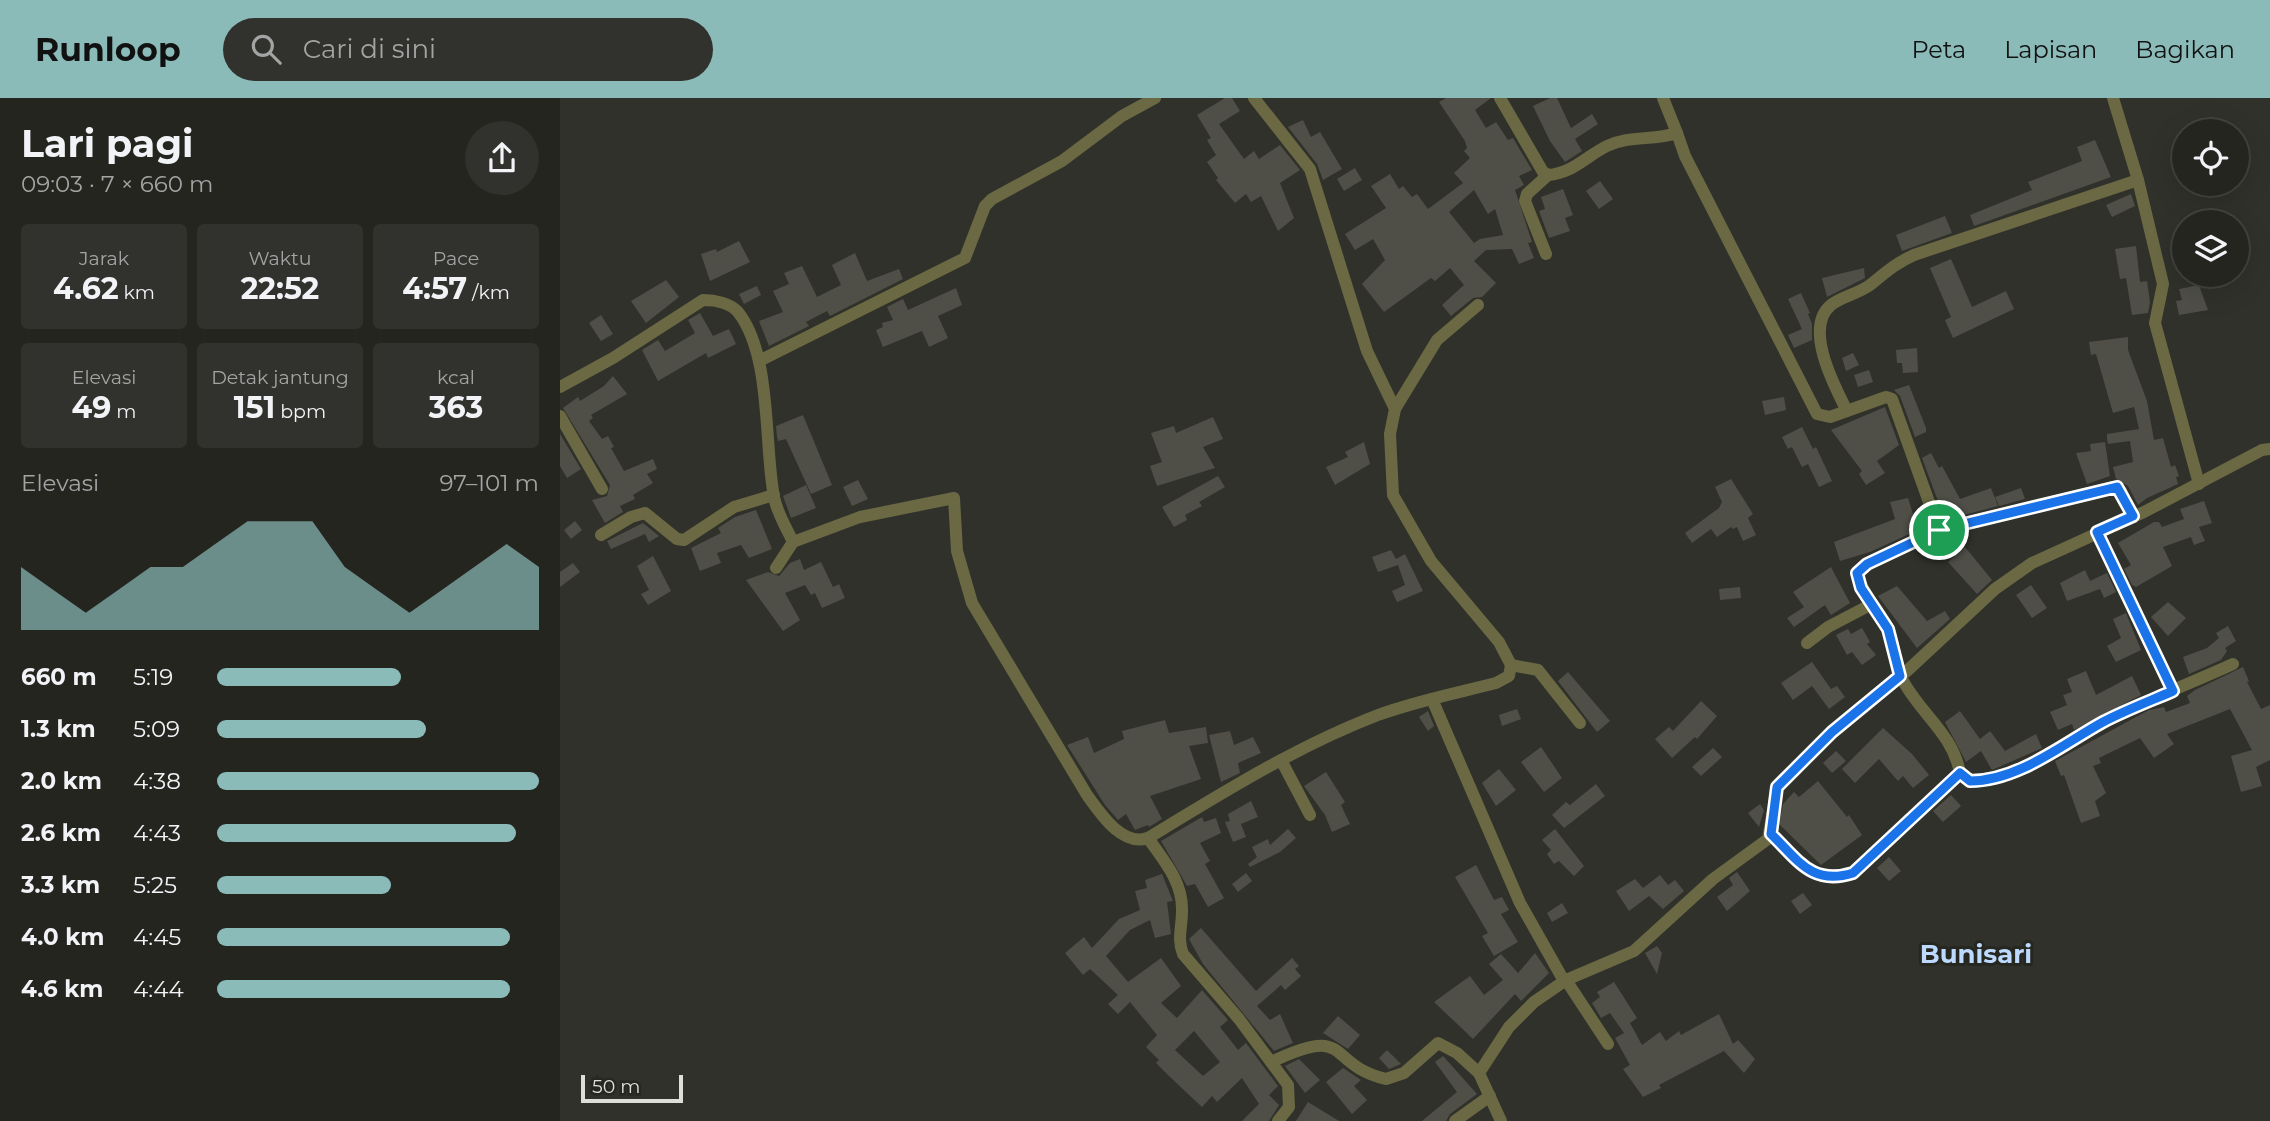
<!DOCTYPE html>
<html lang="id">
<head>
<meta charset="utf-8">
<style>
  body { margin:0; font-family:Montserrat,sans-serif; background:#31312d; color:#f1f3f6; height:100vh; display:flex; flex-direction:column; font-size:26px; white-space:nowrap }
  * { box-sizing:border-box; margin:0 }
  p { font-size:23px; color:#a3a5a5 }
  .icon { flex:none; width:38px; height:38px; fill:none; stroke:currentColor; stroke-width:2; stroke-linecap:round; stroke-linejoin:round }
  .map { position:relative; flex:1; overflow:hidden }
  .side { display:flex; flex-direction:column; background:#252520; width:560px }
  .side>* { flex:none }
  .tools { position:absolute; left:1612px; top:21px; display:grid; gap:14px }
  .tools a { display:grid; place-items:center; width:77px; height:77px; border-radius:50%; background:#252520; box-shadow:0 7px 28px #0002,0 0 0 2px #42423e; font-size:35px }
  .scale { position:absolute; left:21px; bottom:18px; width:102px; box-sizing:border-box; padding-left:7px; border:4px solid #dededa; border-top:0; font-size:19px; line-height:24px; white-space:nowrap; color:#dededa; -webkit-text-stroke:5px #272721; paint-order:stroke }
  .pin { position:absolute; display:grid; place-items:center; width:60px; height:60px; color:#fff; margin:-30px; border:4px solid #fff; border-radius:50%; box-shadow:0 2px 7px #0007 }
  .round { display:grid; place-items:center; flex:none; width:74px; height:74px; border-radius:37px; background:#31312d }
  .head { display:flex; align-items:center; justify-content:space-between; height:119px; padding:0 21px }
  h1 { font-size:38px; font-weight:700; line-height:52px }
  .figures { display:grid; grid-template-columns:repeat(3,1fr); gap:10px; height:119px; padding:7px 21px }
  .figures div { display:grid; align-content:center; border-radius:7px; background:#31312d; text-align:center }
  .figures b { font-size:30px; font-weight:700 }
  .figures small { font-size:19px; font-weight:400 }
  .figures p { font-size:19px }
  .chart { height:196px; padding:14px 21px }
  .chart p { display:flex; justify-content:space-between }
  .chart svg { width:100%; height:126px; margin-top:7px; fill:#8bbbb9; opacity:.7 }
  ul { padding:0 21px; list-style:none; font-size:23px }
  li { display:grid; grid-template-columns:112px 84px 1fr; align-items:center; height:52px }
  li i { height:18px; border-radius:9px; background:#8bbbb9 }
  header { display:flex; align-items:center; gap:42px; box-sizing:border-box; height:98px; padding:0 35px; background:#8bbbb9; color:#111 }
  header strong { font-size:33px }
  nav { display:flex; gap:38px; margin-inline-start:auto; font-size:24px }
  .search { width:490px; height:63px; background:#31312d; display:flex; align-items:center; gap:18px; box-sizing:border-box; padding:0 24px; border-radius:38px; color:#a3a5a5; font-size:26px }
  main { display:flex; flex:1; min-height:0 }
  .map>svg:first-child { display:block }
</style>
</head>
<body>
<header>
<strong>Runloop</strong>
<div class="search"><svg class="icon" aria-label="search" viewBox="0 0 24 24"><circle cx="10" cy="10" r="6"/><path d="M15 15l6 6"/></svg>Cari di sini</div>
<nav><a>Peta</a><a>Lapisan</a><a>Bagikan</a></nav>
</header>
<main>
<section class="side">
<div class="head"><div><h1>Lari pagi</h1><p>09:03 · 7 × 660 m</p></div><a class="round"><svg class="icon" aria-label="share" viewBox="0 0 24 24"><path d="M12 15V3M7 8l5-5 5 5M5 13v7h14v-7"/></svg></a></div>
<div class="figures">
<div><p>Jarak</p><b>4.62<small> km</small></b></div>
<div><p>Waktu</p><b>22:52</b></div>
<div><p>Pace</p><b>4:57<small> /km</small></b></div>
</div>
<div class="figures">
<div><p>Elevasi</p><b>49<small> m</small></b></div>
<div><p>Detak jantung</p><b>151<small> bpm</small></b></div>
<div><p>kcal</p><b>363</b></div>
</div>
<div class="chart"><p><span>Elevasi</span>97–101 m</p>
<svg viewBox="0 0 160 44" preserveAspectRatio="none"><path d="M0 44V22L10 30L20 38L30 30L40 22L50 22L60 14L70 6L80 6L90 6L100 22L110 30L120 38L130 30L140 22L150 14L160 22V44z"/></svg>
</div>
<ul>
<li><b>660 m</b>5:19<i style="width:57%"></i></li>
<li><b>1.3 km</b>5:09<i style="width:65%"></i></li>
<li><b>2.0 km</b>4:38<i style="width:100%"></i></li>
<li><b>2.6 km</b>4:43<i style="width:93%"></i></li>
<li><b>3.3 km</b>5:25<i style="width:54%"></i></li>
<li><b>4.0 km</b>4:45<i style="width:91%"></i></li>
<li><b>4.6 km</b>4:44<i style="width:91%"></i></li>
</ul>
</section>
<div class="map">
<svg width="1710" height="1023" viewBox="0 0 1710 1023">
  <rect width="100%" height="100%" fill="#31312b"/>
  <g fill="#4f4f48" fill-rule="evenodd">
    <path d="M665,0h7l8,13 -21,13 25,35 10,-8 5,8 21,-14 20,25 -20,13 14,35 -16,13 -17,-35 -10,6 -5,-8 -11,9 -19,-23 2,-2 -11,-16 9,-7 -9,-15 4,-2 -14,-23z"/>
    <path d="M886,0h45l-16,12 11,18 10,-6 12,18 5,-2 19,32 -13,6 5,9 -9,5 17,52 -4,1 6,15 -15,6 -7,-15 -26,1 -12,11 22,22 -14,14 -9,1 -22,18 -9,-11 22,-20 -14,-17 -15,13 -4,-3 -47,34 -22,-28 23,-24 -12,-21 -18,11 -10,-16 41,-26 -15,-22 19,-12 9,15 4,-3 9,11 5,-3 11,15 35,-26 -9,-10 16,-15 -6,-7 3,-3 -2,-7 -26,-39zM914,92l14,24 7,-5 8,26 -23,4 -6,4 -25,-31z"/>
    <path d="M990,0h7l14,30 21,-14 6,10 -23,15 7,12 -17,11 -15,-21 -17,-35z"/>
    <path d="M743,22l8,17 9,-5 22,37 -19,11 -6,-16 -29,-37z"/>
    <path d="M1535,42l16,37 -137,49 -4,-11 62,-25 -4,-8 54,-21 -5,-14z"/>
    <path d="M795,70l7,12 -18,11 -7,-12z"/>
    <path d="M1040,83l13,18 -14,10 -13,-18z"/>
    <path d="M1003,91l10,26 -8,3 5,13 -21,7 -10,-27 6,-2 -4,-12z"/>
    <path d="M1571,96l4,12 -23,11 -6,-12z"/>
    <path d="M1385,118l7,17 -50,18 -6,-16z"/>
    <path d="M179,143l11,21 -40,19 -9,-27 15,-5 1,3z"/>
    <path d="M1576,148l4,36 7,-1 3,21 -2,11 -16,2 -6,-37 -6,1 -5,-30z"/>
    <path d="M295,155l12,28 32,-12 4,10 -73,37 -3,-5 -21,11 3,4 -40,20 -10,-25 24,-9 -10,-21 16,-7 -5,-11 18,-7 15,31 24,-12 -9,-20z"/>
    <path d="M1391,161l21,48 34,-16 8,18 -61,29 -8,-18 6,-3 -21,-49z"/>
    <path d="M1304,170l1,10 -38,19 -5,-19z"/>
    <path d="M106,182l13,17 -33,26 -15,-22z"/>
    <path d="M1639,187l9,25 -29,5 -3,-14 6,-1 -3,-11z"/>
    <path d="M197,188l4,9 -17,9 -5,-10z"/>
    <path d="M396,190l6,17 -24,11 10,22 -19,9 -7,-16 -39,16 -7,-17 7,-3 -1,-4 11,-3 -6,-13 16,-8 5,11z"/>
    <path d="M1241,195l9,20 -2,1 4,10v16l-18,8 -6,-13 14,-6 -14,-30z"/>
    <path d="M140,215l13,23 16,-7 7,15 -28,14 -2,-5 -48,28 -16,-31 16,-10 7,11 30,-18 -7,-13z"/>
    <path d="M41,217l12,19 -12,7 -12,-18z"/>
    <path d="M1568,239v13l19,51 7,39 9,-2 8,29 4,-2 4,11 -3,1 2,7 -31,14 -9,7 -10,-19 -12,-7 -3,-12 20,-5 -3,-21 -22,3 -1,-5v-5l32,-5 -5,-22 -21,6 -17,-59 -5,1 -2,-13z"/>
    <path d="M1357,250l1,24 -15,1 -1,-10h-5l-1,-13z"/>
    <path d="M1293,255l6,12 -13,6 -4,-13z"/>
    <path d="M1309,272l4,12 -15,5 -4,-12z"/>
    <path d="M53,278l14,18 -36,21 2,3 -4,3 13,18 6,-3 6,11 -3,1 13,23 29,-12 4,10 -10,5 6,9 -20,12 2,4 -15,7 3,6 -18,11 -13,-23 15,-4 3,-11 -47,-77 15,-11 2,4 24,-15z"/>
    <path d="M1349,287l17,43v4l-11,5 -15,-41 -6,-6z"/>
    <path d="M1224,299l2,13 -21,5 -3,-14z"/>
    <path d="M1325,309l14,38 -22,16 8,12 -19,12 -7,-11 3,-3 -31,-41z"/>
    <path d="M243,317l29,70 -21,9 -25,-55 -8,2 -1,-4 -1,-11z"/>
    <path d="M653,319l10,22 -20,8 12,21 -58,18 -7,-20 12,-4 -11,-29 23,-7 2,7z"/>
    <path d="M1242,329l11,22 3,-2 16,34 -13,6 -11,-23 -6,3 -10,-20 -4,2 -6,-12z"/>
    <path d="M0,336l21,35 -14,9 -7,-12z"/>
    <path d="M804,344l6,22 -35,21 -9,-18 22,-10 -3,-5z"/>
    <path d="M1545,344l5,34 -23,8 -11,-31 15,-2 -1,-7z"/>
    <path d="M1371,355l8,15 3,-2 18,33 31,-11 7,18 -53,14 -23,-62z"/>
    <path d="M658,378l7,11 -26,15 3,4 -17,9 2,5 -13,7 -12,-20z"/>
    <path d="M1171,381l22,35 -5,4 8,17 -13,6 -6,-14 -4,2 -2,-2 -14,10 -6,-8 -19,14 -7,-10 34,-25 3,-6 -7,-15z"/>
    <path d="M298,382l10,19 -16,7 -9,-19z"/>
    <path d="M246,387l10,23 -25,10 -8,-22z"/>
    <path d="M1461,390l4,11 -26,7 -4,-9z"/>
    <path d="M1348,400l10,32 -48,22 -30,9 -6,-19 61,-23 -5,-17z"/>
    <path d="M1644,403l8,22 -13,4 6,14 -11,4 -3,-8 -28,10 9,19 -36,21 -4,-2 -8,-16 7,-4 -13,-22 36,-21h5l3,5 22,-8 -4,-10z"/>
    <path d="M196,412l16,39 -23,9 -8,-13 -24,8 4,10 -21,8 -9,-23 30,-15 -3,-5 17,-11z"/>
    <path d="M15,423l7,9 -11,9 -7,-9z"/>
    <path d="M83,425l16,13 -10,6 -4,-8 -34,15 -4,-8z"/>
    <path d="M1405,449l27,33 -15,14 -29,-32z"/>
    <path d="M831,452l5,9 9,-5 18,37 -26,11 -5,-11 13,-6 -7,-20 -20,7 -6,-15z"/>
    <path d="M93,458l18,35 -23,14 -7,-11 8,-4 -12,-24z"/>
    <path d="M240,461l4,11 17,-8 12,25 6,-3 6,14 -23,10 -7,-15 -4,2 -6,-10 -20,8 15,27 -17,11 -37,-51 22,-8 11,4 11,-13z"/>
    <path d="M13,465l7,9 -20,15v-15z"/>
    <path d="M1271,469l19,36 -19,12 -6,-10 -31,22 -7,-9 17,-11 -11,-15z"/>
    <path d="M1525,472l5,11 17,-8 9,19 -12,6 -4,-9 -33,12 -7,-18z"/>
    <path d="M1471,487l16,23 -15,10 -16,-23z"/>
    <path d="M1337,488l30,35 18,-10 5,8 -33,29 -39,-52z"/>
    <path d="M1180,489l1,11 -21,2 -1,-11z"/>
    <path d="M1608,504l18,16 -18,18 -17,-19z"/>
    <path d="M1566,515l15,37 -25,12 -9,-16 14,-8 -8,-19z"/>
    <path d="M1668,528l8,15 -11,7 2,3 -6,9 -32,14 -6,-17 24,-9 12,-10 -3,-5z"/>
    <path d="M1302,530l8,14 -3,2 9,11 -14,10 -10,-13 -5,3 -11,-20 12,-6 3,5z"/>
    <path d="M1252,564l19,27 6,-3 8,11 -16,12 -17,-23 -19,14 -12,-17z"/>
    <path d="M1683,569l6,14 -2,1 14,27 9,-4v55l-14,7 6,19 -21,6 -10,-36 21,-6 -22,-41 -63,25 7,10 -20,14 -14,-20 -41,20 2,5 -8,3 13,27 -11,8 5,15 -19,7 -17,-48 -3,1 -6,-15 94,-51 15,-3 2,5 24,-9 -3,-7 8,-6z"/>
    <path d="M1526,573l10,24 36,-19 9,19 -67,35 -2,-6 -14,6 -8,-18 17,-7 -4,-10 9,-3 -5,-13z"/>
    <path d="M1008,574l42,49 -13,11 -39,-51z"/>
    <path d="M1141,603l16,15 -20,23 -2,-2 -23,21 -17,-19 14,-12 4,4z"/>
    <path d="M957,611l4,10 -19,7 -3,-11z"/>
    <path d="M868,613l6,15 -6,5 -9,-14z"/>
    <path d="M1400,613l20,28 10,-8 15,20 31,-17 6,14 -50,22 -11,-19 -15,11 -21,-40z"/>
    <path d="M605,622l4,13 37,-6 2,16 -19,3 12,33 -51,17 12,23 -13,8 -1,-2 -13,5 -9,-16 -8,6 -13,-15 -38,-60 21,-8 6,16 30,-14 -2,-8z"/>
    <path d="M1323,630l29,26 17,21 -16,13 -10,-12 -5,5 -19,-22 -24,24 -13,-14z"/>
    <path d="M670,633l4,14 19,-8 8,16 -23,10 2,10 -19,9 -12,-47z"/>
    <path d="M981,649l21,31 -18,14 -23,-30z"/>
    <path d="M1153,650l9,9 -21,19 -9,-9z"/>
    <path d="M1276,653l10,10 -14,12 -9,-10z"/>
    <path d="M939,671l17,21 -20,16 -14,-23z"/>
    <path d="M766,674l19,30 -4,3 9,19 -18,8 -7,-17 -21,-29z"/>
    <path d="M1258,683l29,36 2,-2 13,20 -41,30 -42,-41 4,-20 11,-12 5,5z"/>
    <path d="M1036,686l9,12 -41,32 -12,-13 14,-13 4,3z"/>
    <path d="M1391,697l10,11 -18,16 -10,-11z"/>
    <path d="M691,703l7,16 -17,7 5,13 -13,5 -8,-20 5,-1 -2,-7z"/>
    <path d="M1200,706l4,6 -5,17 -11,-14z"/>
    <path d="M642,719l2,5 12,-4 5,15 -21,10 10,18 -5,3 19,34 -16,9 -13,-23 -8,2 -26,-45z"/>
    <path d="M728,731l8,9 -16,14 -30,15 -2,-3 9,-7 -5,-10 16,-8 2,6z"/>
    <path d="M995,731l29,37 -10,10 -15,-15 -5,3 -7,-10 4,-4 -9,-10z"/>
    <path d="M1329,759l12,14 -12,10 -12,-13z"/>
    <path d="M916,767l18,35 8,-3 7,13 -8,4 17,28 -24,14 -12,-20 6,-3 -33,-56z"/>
    <path d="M1177,774l13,19 -23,20 -10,-14 16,-12 -4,-7z"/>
    <path d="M686,775l6,8 -14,11 -6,-8z"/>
    <path d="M602,776l11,27 -6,1 4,32 -16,4 -5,-18 -20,10 -24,26 22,26 33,-24 20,28 -20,17 16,15 25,-28 26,30 -8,7 18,23 8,-7 32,43 -9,9 10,10 -10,16h-27l17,-17 -17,-26 -25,24 -5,-6 -10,11 -32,-30 -14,-14 3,-3 -13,-13 11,-12 -27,-33 -12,12 -10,-10 10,-9 -28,-26 -7,6 -18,-22 19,-16 8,11 27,-29 21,-9 -5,-19 12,-3 -2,-8zM634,933l26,31 -17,14 -28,-26z"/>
    <path d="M1100,777l8,10 7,-5 9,11 -21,18 -14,-13 -20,15 -13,-20 19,-12 8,9z"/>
    <path d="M1243,795l9,12 -12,9 -9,-13z"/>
    <path d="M1002,805l6,10 -16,9 -5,-9z"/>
    <path d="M641,830l55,63 36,-33 7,8 -4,3 6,7 -16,14 -4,-5 -24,21 13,14 10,-6 13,29 -19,8 -71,-87 -14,-25z"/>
    <path d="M1097,848l5,7 -5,21 -12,-21z"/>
    <path d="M975,855l14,20 -28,28 -6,-7 -42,45 -39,-37 36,-26 14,19 19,-15 -14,-16 12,-10 17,19z"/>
    <path d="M1054,884l23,36 -7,5 12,22 18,-13 6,9 13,-10 2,4 38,-21 14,30 5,-4 17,19 -11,14 -20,-22 -65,34 2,3 -18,9 -20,-28 7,-4 -15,-27 9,-5 -14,-20 -9,5 -9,-15 8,-6 -3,-5z"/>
    <path d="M778,918l22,19 -12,14 -25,-16z"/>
    <path d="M827,952l14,14 -12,5 -10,-11z"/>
    <path d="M883,958l34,38 -27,20 -4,7h-24l35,-29 -22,-30z"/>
    <path d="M739,961l21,21 -15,13 -20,-27z"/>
    <path d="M783,970l18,12 -7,6 13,14 -15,14 -26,-32z"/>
    <path d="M748,1004l31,19h-43z"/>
  </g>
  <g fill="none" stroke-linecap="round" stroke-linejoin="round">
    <g stroke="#6a6944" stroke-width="12">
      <path d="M940,0l43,74 5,3c25,-2 37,-18 59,-29 23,-11 46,-5 70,-13l8,23 132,258 13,3 56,-20 6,2 47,131"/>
      <path d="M1103,0l14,35"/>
      <path d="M1553,0l25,82 25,104 -8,39 44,161"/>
      <path d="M986,156l-21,-53 2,-7 21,-19"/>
      <path d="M199,263l206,-103 20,-52 7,-7 70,-38 60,-45 33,-18"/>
      <path d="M0,289l53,-29 90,-58c12,0 27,3 35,12 34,43 26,133 36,185 3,16 12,30 19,45l-17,26"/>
      <path d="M835,311l42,-69 41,-35"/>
      <path d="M1287,313c-12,-24 -44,-83 -16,-106 11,-9 27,-11 39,-20 15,-12 26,-22 44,-30l224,-75"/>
      <path d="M0,318l42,73"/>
      <path d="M1537,434l76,159"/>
      <path d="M41,437l30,-18 14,-4 32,26 7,1 50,-33 40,-12"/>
      <path d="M233,444l67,-25 94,-19 3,53 15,52 115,192c13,18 35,52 61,43 74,-45 149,-92 230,-123 38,-14 79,-22 118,-32l13,-7 2,-11 -12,-23 -68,-81 -38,-66 -3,-61 5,-25 -28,-58 -57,-182 -56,-71"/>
      <path d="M1247,545l21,-16 44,-23"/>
      <path d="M951,567l27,5 42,53"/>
      <path d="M872,601l88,204 44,78"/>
      <path d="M721,662l29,55"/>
      <path d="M1400,675l11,8c49,0 93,-38 135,-60 41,-21 85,-38 127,-57"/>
      <path d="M1211,736c27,26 41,52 82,39l107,-100c-7,-40 -42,-61 -59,-96 -7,-14 -6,-32 -12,-47 -10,-21 -26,-34 -32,-57l9,-9 73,-34 174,-43 8,4 12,25"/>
      <path d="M588,740c16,23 35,44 34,73 0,16 -5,28 1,43l56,65 49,66 1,22 -11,14"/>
      <path d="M1006,882l42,64"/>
      <path d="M711,964c82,-39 53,2 115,17l18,-6 34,-30 19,10 22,20"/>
      <path d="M895,1023l35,-25"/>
      <path d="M941,1023l-22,-48 30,-46 25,-25 32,-22 68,-29 79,-72 55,-40 9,-52 55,-55 76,-62 87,-81 37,-26 112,-51 118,-62 8,-1"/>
    </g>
  </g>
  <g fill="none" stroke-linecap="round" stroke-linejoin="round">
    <defs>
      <path id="route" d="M1557,389l16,29 -36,16 76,159c-23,10 -47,19 -70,31 -40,22 -85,59 -133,59l-10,-8 -107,100c-41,13 -55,-13 -82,-39l6,-47 55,-55 68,-56 -12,-47 -27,-41 -4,-15 10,-9 72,-34z"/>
    </defs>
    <use href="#route" stroke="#fff" stroke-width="14"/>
    <use href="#route" stroke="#1a73e8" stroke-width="9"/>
  </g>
  <g text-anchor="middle" stroke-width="6" stroke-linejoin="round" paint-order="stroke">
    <g font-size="26" font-weight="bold" fill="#bdd9fe" stroke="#272721">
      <text x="1416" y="865">Bunisari</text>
    </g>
  </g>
</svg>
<div class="tools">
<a><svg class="icon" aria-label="locate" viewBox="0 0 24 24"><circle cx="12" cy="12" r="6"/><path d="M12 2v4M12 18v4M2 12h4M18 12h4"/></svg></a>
<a><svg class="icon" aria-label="layers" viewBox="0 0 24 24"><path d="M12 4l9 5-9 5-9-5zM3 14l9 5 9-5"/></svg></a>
</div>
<div class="scale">50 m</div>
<div class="pin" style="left:1379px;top:432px;background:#1e9e55"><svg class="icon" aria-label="arrive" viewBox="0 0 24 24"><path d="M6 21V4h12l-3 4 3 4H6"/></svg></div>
</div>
</main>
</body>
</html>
